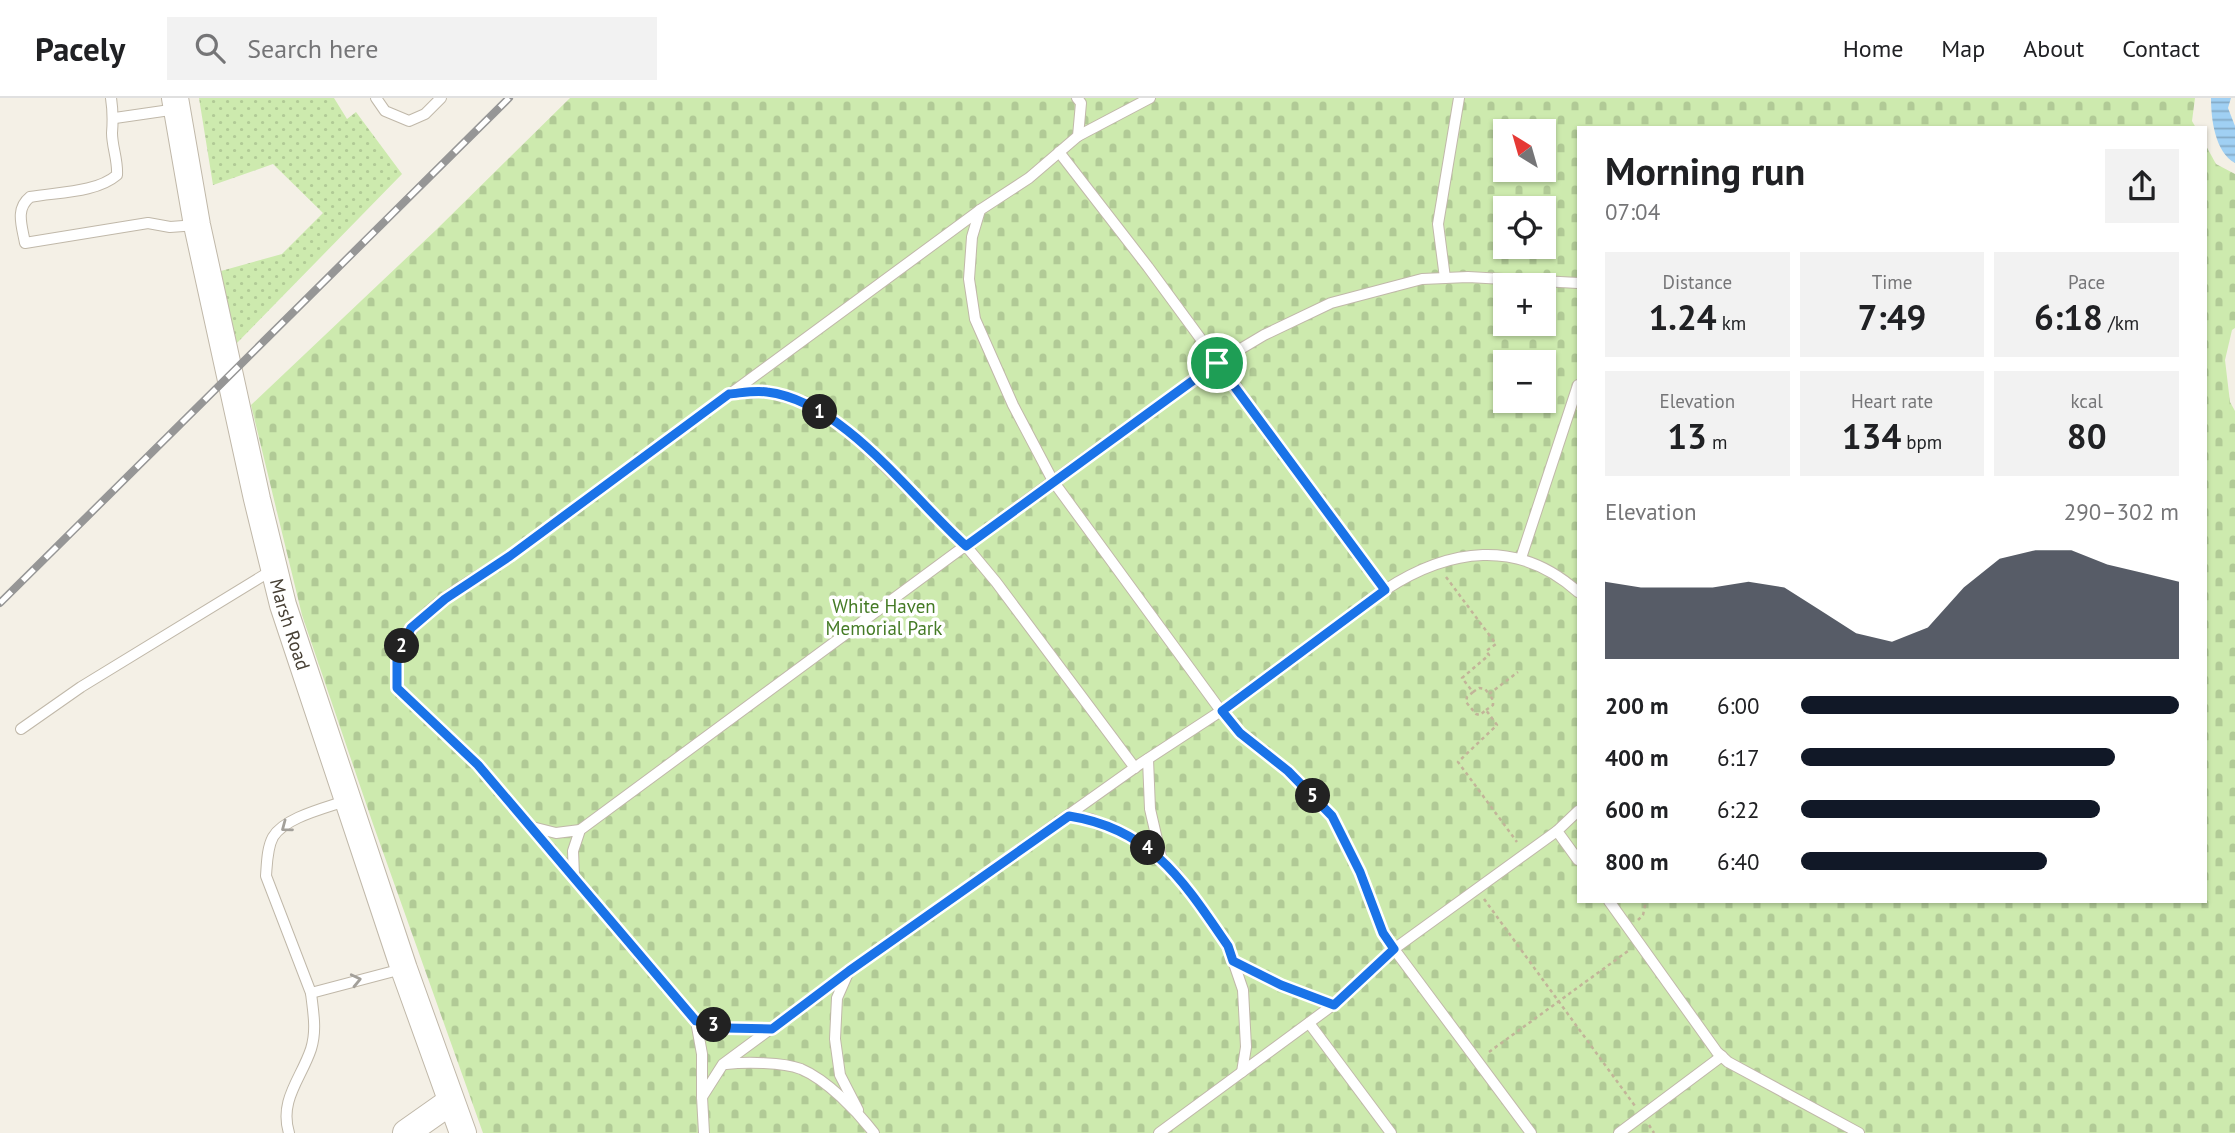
<!DOCTYPE html>
<html lang="en">
<head>
<meta charset="utf-8">
<style>
  body { margin:0; font-family:"PT Sans",sans-serif; background:#f2f2f2; color:#202124; height:100vh; display:flex; flex-direction:column; font-size:26px; white-space:nowrap }
  * { box-sizing:border-box; margin:0 }
  p { font-size:23px; color:#757577 }
  .icon { flex:none; width:38px; height:38px; fill:none; stroke:currentColor; stroke-width:2; stroke-linecap:round; stroke-linejoin:round }
  .map { position:relative; flex:1; overflow:hidden }
  .side { position:absolute; left:1577px; top:28px; width:630px; height:777px; display:flex; flex-direction:column; background:#fff; border-radius:0px; box-shadow:0 2px 5px #0004 }
  .side>* { flex:none }
  .needle { width:46px; rotate:323deg }
  .controls { position:absolute; left:1493px; top:21px; display:grid; gap:14px }
  .controls a { display:grid; place-items:center; width:63px; height:63px; border-radius:0px; background:#fff; box-shadow:0 2px 5px #0004; font-size:35px }
  .pin { position:absolute; display:grid; place-items:center; width:60px; height:60px; color:#fff; margin:-30px; border:4px solid #fff; border-radius:50%; box-shadow:0 2px 7px #0007 }
  .km { position:absolute; width:35px; height:35px; margin:-18px; border-radius:50%; background:#222; color:#fff; font-size:19px; line-height:35px; text-align:center }
  .round { display:grid; place-items:center; flex:none; width:74px; height:74px; border-radius:0px; background:#f2f2f2 }
  .overview { display:flex; align-items:center; justify-content:space-between; height:119px; padding:0 28px }
  h1 { font-size:38px; font-weight:700; line-height:52px }
  .figures { display:grid; grid-template-columns:repeat(3,1fr); gap:10px; height:119px; padding:7px 28px }
  .figures div { display:grid; align-content:center; border-radius:0px; background:#f2f2f2; text-align:center }
  .figures b { font-size:35px; font-weight:700 }
  .figures small { font-size:19px; font-weight:400 }
  .figures p { font-size:19px }
  .chart { height:196px; padding:14px 28px }
  .chart p { display:flex; justify-content:space-between }
  .chart svg { width:100%; height:126px; margin-top:7px; fill:#111827; opacity:.7 }
  ul { padding:0 28px; list-style:none; font-size:23px }
  li { display:grid; grid-template-columns:112px 84px 1fr; align-items:center; height:52px }
  li i { height:18px; border-radius:9px; background:#111827 }
  header { display:flex; align-items:center; gap:42px; box-sizing:border-box; height:98px; padding:0 35px; background:#fff; border-bottom:2px solid #e0e0e0 }
  header strong { font-size:33px }
  nav { display:flex; gap:38px; margin-inline-start:auto; font-size:24px }
  .search { width:490px; height:63px; background:#f2f2f2; display:flex; align-items:center; gap:18px; box-sizing:border-box; padding:0 24px; border-radius:0px; color:#757577; font-size:26px }
  .map>svg:first-child { display:block }
</style>
</head>
<body>
<header>
<strong>Pacely</strong>
<div class="search"><svg class="icon" aria-label="search" viewBox="0 0 24 24"><circle cx="10" cy="10" r="6"/><path d="M15 15l6 6"/></svg>Search here</div>
<nav><a>Home</a><a>Map</a><a>About</a><a>Contact</a></nav>
</header>
<div class="map">
<svg width="2235" height="1035" viewBox="0 0 2235 1035">
  <defs>
    <pattern id="grass-dots" width="8" height="8" patternUnits="userSpaceOnUse" patternTransform="scale(1.75)"><rect width="8" height="8" fill="#cdeaae"/><path d="M2 2h.1M6 6h.1" fill="none" stroke="#b1ca96" stroke-width="1.8" stroke-linecap="round"/></pattern>
    <pattern id="cemetery-stones" width="16" height="16" patternUnits="userSpaceOnUse" patternTransform="scale(1.75)"><rect width="16" height="16" fill="#cdeaae"/><path d="M2 7V4a2 2 0 0 1 4 0v3zM10 15v-3a2 2 0 0 1 4 0v3z" fill="#b1ca96"/></pattern>
    <pattern id="water-rules" width="6" height="5" patternUnits="userSpaceOnUse" patternTransform="scale(1.75)"><rect width="6" height="5" fill="#a0d0f3"/><path d="M0 2.5h6" fill="none" stroke="#84aac6"/></pattern>
  </defs>
  <rect width="100%" height="100%" fill="#f4f0e6"/>
  <path fill="url(#grass-dots)" d="M199,0h135l13,21 9,-7 46,62 -167,171 -14,-74 61,-17 41,-41 -50,-49 -60,21z"/>
  <path fill="url(#cemetery-stones)" fill-rule="evenodd" d="M570,0h1625l-3,23 4,7h-618v773h627v-757l11,20 19,10v154l-3,2 -7,30 5,42 5,9v722h-1752l-110,-309 -71,-209 -51,-210 185,-175zM1505,33h39v39h-39zM1505,110h39v39h-39zM1505,187h39v39h-39zM1505,264h39v39h-39z"/>
  <path fill="url(#water-rules)" d="M2211,0h20l-3,10 7,18v37c-20,-11 -24,-44 -24,-65z"/>
  <g fill="none" stroke-linecap="round" stroke-linejoin="round">
    <defs>
      <g id="service">
        <path d="M111,0c2,13 2,23 1,35 0,14 6,27 5,42 -21,18 -60,17 -87,22 -15,12 -8,29 -5,46l123,-20 22,4 27,-2"/>
        <path d="M376,0l9,13 24,10 16,-7 16,-16"/>
        <path d="M115,20l62,-9"/>
        <path d="M1078,38l72,-38"/>
        <path d="M1059,54l89,115 237,323c64,-42 133,-52 193,2"/>
        <path d="M980,112l-8,27 -3,42 6,40 38,86 40,76 168,230 164,-121"/>
        <path d="M1445,180l-7,-54 21,-126"/>
        <path d="M730,296l36,-2 30,8 35,18 31,26 104,102 30,36 139,186"/>
        <path d="M1521,460l57,-173"/>
        <path d="M21,631l60,-42 193,-118"/>
        <path d="M1148,661l2,50 12,52"/>
        <path d="M348,702c-22,8 -63,17 -75,37 -6,11 -6,26 -7,39l45,117 91,-24"/>
        <path d="M1578,713l-21,20 21,29"/>
        <path d="M1069,718l22,3 50,23 35,31 52,73 15,44 3,57 -4,25"/>
        <path d="M532,729l24,6 24,-3"/>
        <path d="M574,778l-1,-25 7,-21 473,-349 164,-118 47,-28 67,-32 91,-24 46,-2 110,6"/>
        <path d="M1609,803l108,151 11,10 131,71"/>
        <path d="M1233,863l48,24 52,20"/>
        <path d="M848,875l-11,25 -2,41 5,36 18,35"/>
        <path d="M696,923l29,7 47,1"/>
        <path d="M1309,925l82,110"/>
        <path d="M726,966c19,-2 57,-2 75,5 26,11 56,42 73,64"/>
        <path d="M702,999v-43l-6,-33 -218,-256 -81,-77c0,-10 -2,-24 1,-33 16,-47 73,-73 112,-99l470,-346 49,-32 49,-42 3,-33 -4,-5"/>
        <path d="M289,1035c-10,-33 12,-54 22,-84 6,-19 2,-38 0,-56"/>
        <path d="M704,1035l-2,-36 21,-33 126,-93 291,-207 81,-53 19,22 48,38 44,45 28,56 23,61 11,16 -61,56 -174,128"/>
        <path d="M1531,1035l-137,-184 163,-118"/>
        <path d="M1619,1035l103,-77"/>
      </g>
      <g id="tertiary">
        <path id="s1" d="M175,0l22,127 60,274 26,106 121,364 59,164"/>
        <path d="M406,1035l44,-31"/>
      </g>
    </defs>
    <use href="#service" stroke="#c0b8a9" stroke-width="12"/>
    <use href="#tertiary" stroke="#c0b8a9" stroke-width="28"/>
    <g stroke="#c2b499" stroke-width="2.5" stroke-dasharray="3.5 3.5" stroke-linecap="butt">
      <path d="M1446,479l50,67 -10,7 3,4 -27,23 11,14 -6,5 -1,5 10,12 4,1 6,-5 11,15 -39,37 59,80"/>
      <path d="M1473,594l6,-4 6,1 4,5"/>
      <path d="M1486,612l7,-5v-5l-4,-6 29,-22"/>
      <path d="M1484,801l151,207"/>
      <path d="M1638,822l5,-5 3,-14"/>
      <path d="M1489,954l139,-101"/>
      <path d="M1649,1027l5,8"/>
    </g>
    <use href="#service" stroke="#fff" stroke-width="10"/>
    <use href="#tertiary" stroke="#fff" stroke-width="26"/>
    <defs>
      <path id="rail" d="M0,505l509,-505"/>
    </defs>
    <use href="#rail" stroke="#969696" stroke-width="8"/>
    <use href="#rail" stroke="#fff" stroke-width="5" stroke-dasharray="16" stroke-linecap="butt"/>
  </g>
  <defs><path id="oneway-chevron" d="M-2-3.5L2.5 0L-2 3.5" fill="none" stroke-width="1.6" stroke-linecap="round" stroke-linejoin="round" transform="scale(1.75)"/></defs>
  <g stroke="#a3a09a">
    <use href="#oneway-chevron" transform="translate(286 729) rotate(143)"/>
    <use href="#oneway-chevron" transform="translate(356 882) rotate(-13)"/>
  </g>
  <g fill="none" stroke-linecap="round" stroke-linejoin="round">
    <defs>
      <path id="route" d="M1217,265l168,227 -163,121 18,22 48,38 44,45 28,56 23,61 11,16 -60,56 -53,-20 -48,-24 -5,-15c-44,-64 -76,-117 -159,-130l-220,155 -77,58 -47,-1 -29,-7 -218,-256 -81,-77v-31l14,-29 34,-29 65,-43 219,-162c12,-1 26,-4 38,-2 76,9 144,105 199,154z"/>
    </defs>
    <use href="#route" stroke="#fff" stroke-width="14"/>
    <use href="#route" stroke="#1a73e8" stroke-width="9"/>
  </g>
  <g text-anchor="middle" stroke-width="7" stroke-linejoin="round" paint-order="stroke">
    <g font-size="19" fill="#457b26" stroke="#fff">
      <text x="884" y="515">White Haven<tspan x="884" dy="22">Memorial Park</tspan></text>
    </g>
    <g font-size="19" fill="#474035" stroke="#fff">
      <text dy="7" stroke="none"><textPath href="#s1" startOffset="539">Marsh Road</textPath></text>
    </g>
  </g>
</svg>
<div class="controls">
<a><svg class="needle" viewBox="-14 -14 28 28"><path d="M0-13l5 13h-10z" fill="#e53935"/><path d="M0 13l5-13h-10z" fill="#757577"/></svg></a>
<a><svg class="icon" aria-label="locate" viewBox="0 0 24 24"><circle cx="12" cy="12" r="6"/><path d="M12 2v4M12 18v4M2 12h4M18 12h4"/></svg></a>
<a>+</a>
<a>−</a>
</div>
<div class="pin" style="left:1217px;top:265px;background:#1e9e55"><svg class="icon" aria-label="arrive" viewBox="0 0 24 24"><path d="M6 21V4h12l-3 4 3 4H6"/></svg></div>
<b class="km" style="left:820px;top:314px">1</b>
<b class="km" style="left:402px;top:548px">2</b>
<b class="km" style="left:714px;top:927px">3</b>
<b class="km" style="left:1148px;top:750px">4</b>
<b class="km" style="left:1313px;top:698px">5</b>
<section class="side">
<div class="overview"><div><h1>Morning run</h1><p>07:04</p></div><a class="round"><svg class="icon" aria-label="share" viewBox="0 0 24 24"><path d="M12 15V3M7 8l5-5 5 5M5 13v7h14v-7"/></svg></a></div>
<div class="figures">
<div><p>Distance</p><b>1.24<small> km</small></b></div>
<div><p>Time</p><b>7:49</b></div>
<div><p>Pace</p><b>6:18<small> /km</small></b></div>
</div>
<div class="figures">
<div><p>Elevation</p><b>13<small> m</small></b></div>
<div><p>Heart rate</p><b>134<small> bpm</small></b></div>
<div><p>kcal</p><b>80</b></div>
</div>
<div class="chart"><p><span>Elevation</span>290–302 m</p>
<svg viewBox="0 0 160 44" preserveAspectRatio="none"><path d="M0 44V17L10 19L20 19L30 19L40 17L50 19L60 27L70 35L80 38L90 33L100 19L110 9L120 6L130 6L140 11L150 14L160 17V44z"/></svg>
</div>
<ul>
<li><b>200 m</b>6:00<i style="width:100%"></i></li>
<li><b>400 m</b>6:17<i style="width:83%"></i></li>
<li><b>600 m</b>6:22<i style="width:79%"></i></li>
<li><b>800 m</b>6:40<i style="width:65%"></i></li>
</ul>
</section>
</div>
</body>
</html>
